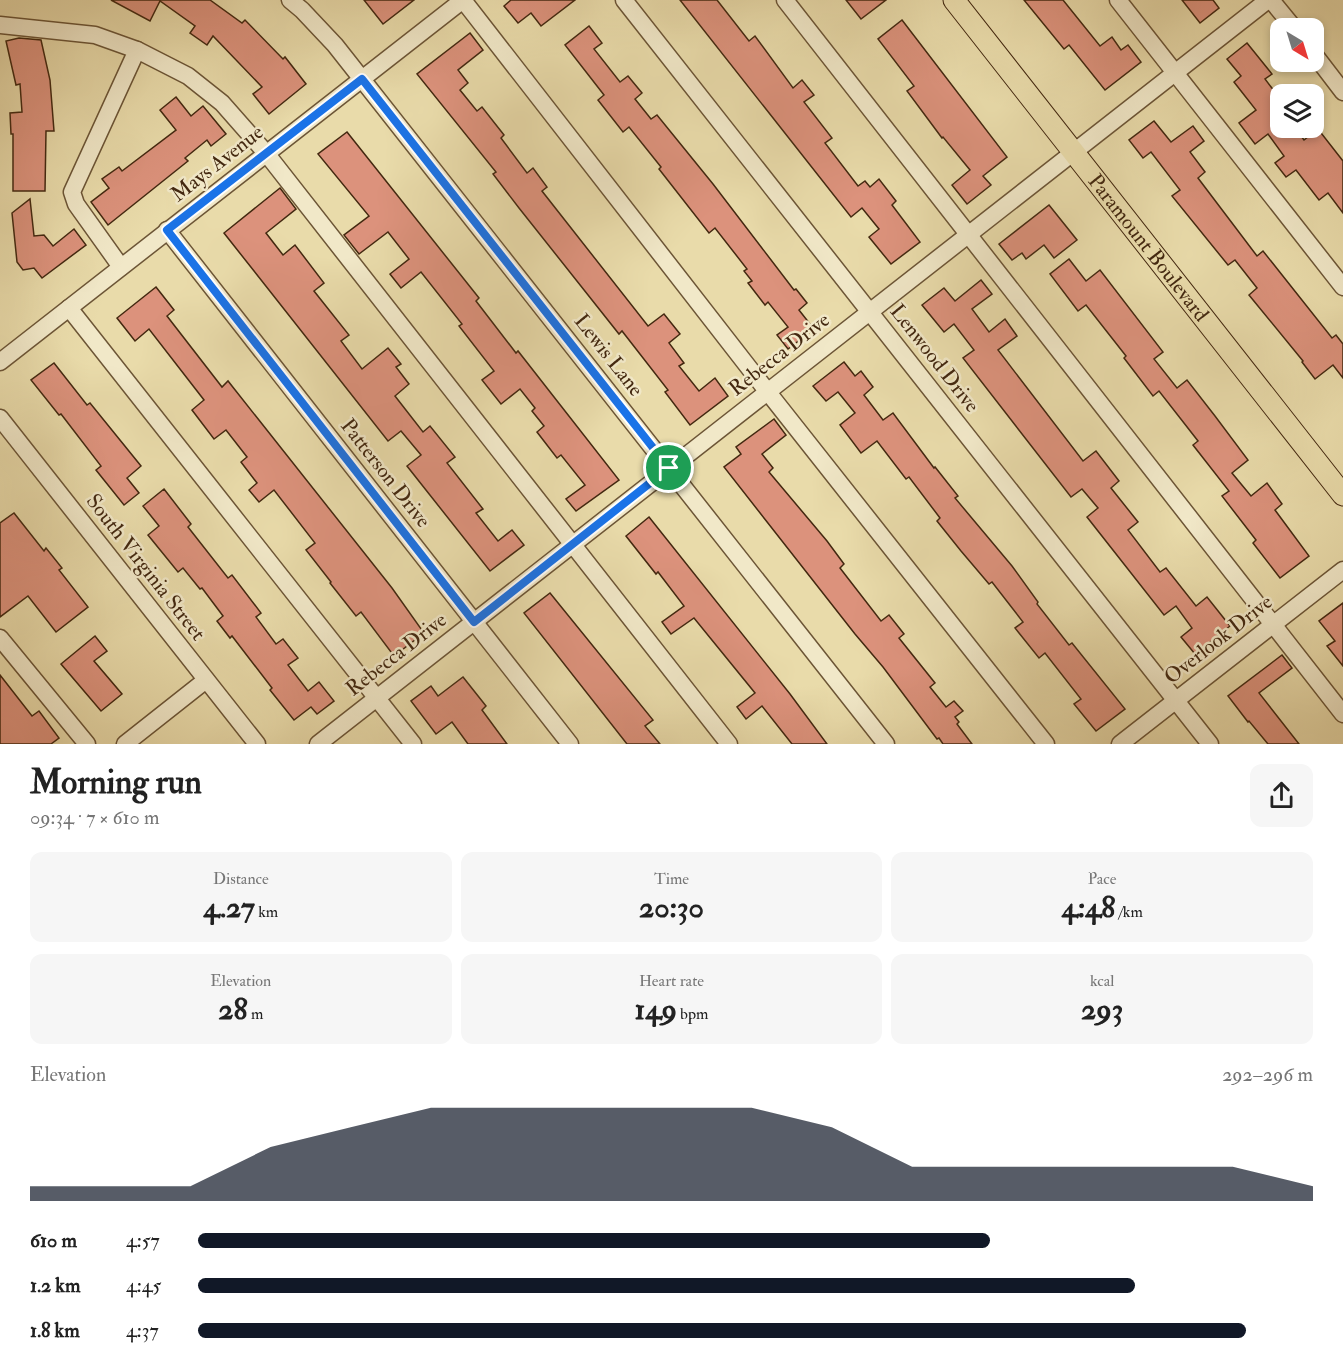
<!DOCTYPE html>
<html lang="en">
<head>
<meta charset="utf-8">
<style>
  body { margin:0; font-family:"IM FELL Double Pica",serif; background:#f6f6f6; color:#222; height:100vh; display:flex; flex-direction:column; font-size:22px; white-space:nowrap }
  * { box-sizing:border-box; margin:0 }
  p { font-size:20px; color:#767676 }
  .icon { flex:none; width:33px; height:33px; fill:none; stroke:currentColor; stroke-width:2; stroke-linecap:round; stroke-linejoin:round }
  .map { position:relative; height:744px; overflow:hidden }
  .panel { display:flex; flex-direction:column; background:#fff; flex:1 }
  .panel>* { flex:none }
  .needle { width:39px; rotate:142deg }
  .buttons { position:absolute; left:1270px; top:18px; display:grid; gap:12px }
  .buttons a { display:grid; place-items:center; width:54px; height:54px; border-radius:12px; background:#fff; box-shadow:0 3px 9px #0003; font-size:30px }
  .pin { position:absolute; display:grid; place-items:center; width:51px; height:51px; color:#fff; margin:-26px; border:3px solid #fff; border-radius:50%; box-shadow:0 2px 6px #0007 }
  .round { display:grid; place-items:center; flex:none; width:63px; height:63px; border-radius:12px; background:#f6f6f6 }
  .head { display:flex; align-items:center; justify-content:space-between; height:102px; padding:0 30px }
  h1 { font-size:33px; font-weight:700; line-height:45px }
  .metrics { display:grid; grid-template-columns:repeat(3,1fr); gap:9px; height:102px; padding:6px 30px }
  .metrics div { display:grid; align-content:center; border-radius:12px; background:#f6f6f6; text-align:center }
  .metrics b { font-size:30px; font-weight:700 }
  .metrics small { font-size:16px; font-weight:400 }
  .metrics p { font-size:16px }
  .chart { height:168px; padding:12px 30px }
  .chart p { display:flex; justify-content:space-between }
  .chart svg { width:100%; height:108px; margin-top:6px; fill:#111827; opacity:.7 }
  ul { padding:0 30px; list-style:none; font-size:20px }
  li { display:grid; grid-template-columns:96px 72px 1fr; align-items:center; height:45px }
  li i { height:15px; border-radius:8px; background:#111827 }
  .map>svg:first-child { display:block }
</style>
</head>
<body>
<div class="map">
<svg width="1343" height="744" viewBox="0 0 1343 744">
  <rect width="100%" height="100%" fill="#e9dbaa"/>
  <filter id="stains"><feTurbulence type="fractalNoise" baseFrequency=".00333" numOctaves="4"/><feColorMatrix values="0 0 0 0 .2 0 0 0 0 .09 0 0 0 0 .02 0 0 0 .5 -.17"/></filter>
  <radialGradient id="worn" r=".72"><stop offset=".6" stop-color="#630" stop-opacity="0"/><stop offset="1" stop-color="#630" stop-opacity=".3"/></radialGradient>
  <g fill="#dc927c" stroke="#432810" stroke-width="1.5">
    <path d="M111,0h99l32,23 3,-3 38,39 2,-2 21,27 -37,30 -16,-20 9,-7 -49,-51 -6,9 -17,-12 5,-7 -35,-25 -10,20z"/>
    <path d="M364,0h50l-31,24z"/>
    <path d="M511,0h64l-34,26 -10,-13 -13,10 -14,-17z"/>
    <path d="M680,0h37l32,41 6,-5 38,52 9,-8 12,15 -10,7 28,36 -7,5 33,43 7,-5 5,6 9,-8 17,22 -4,4 28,37 -29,22 -22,-27 10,-8 -17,-21 -11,9z"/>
    <path d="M846,0h40l-25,19z"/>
    <path d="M1024,0h39l37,46 12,-9 9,13 7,-5 13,17 -36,28 -36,-45 -5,4z"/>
    <path d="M1182,0h31l6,8 -19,15z"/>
    <path d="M902,20l105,137 -24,19 8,9 -24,19 -15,-19 18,-15 -27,-33 -1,1 -35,-47 7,-5 -36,-47z"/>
    <path d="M589,26l13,17 -8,6 26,33 8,-6 14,17 -7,6 16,20 6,-4 56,69 81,106 2,-1 11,14 -8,7 15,19 -26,20 -11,-14 11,-8 -20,-25 -3,3 -17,-22 4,-2 -8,-10 3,-2 -32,-41 -6,5 -50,-64 2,-2 -32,-40 -6,5 -25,-32 6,-5 -39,-50z"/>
    <path d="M470,33l13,17 -25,20 10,13 -8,7 17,21 5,-4 22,28 -3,3 26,35 6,-5 14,19 -5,4 106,135 16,-12 16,20 -11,9 15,20 -5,3 20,25 16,-13 13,18 -38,29 -25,-33 3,-2 -46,-59 -3,3 -100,-126 -26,-34 3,-2 -79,-98z"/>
    <path d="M19,38l22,2 9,40 4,51h-8l-1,60h-32v-57h-2l-1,-21 12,-1 -2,-28 -4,1 -10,-44z"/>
    <path d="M1247,43l25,31 -7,5 16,21v28h14l9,12 14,-11 25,32v52l-15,-20 -9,7 -23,-30 -10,7 -11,-14 9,-7 -16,-22 -13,10 -16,-21 17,-13 -22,-28 7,-6 -14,-17z"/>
    <path d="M176,97l15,19 12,-10 23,28 -15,12 -4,-6 -22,18 3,3 -80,64 -17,-23 18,-14 -7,-9 17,-12 3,4 54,-41 -16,-20z"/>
    <path d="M1154,121l17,21 22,-16 11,15 -14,11 15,20 -7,6 59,78 6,-5 69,87 4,-3 7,9v34l-10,-13 -18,14 -13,-17 1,-1 -54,-66 8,-7 -22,-28 -7,5 -56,-69 8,-6 -29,-38 -8,6 -14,-18z"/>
    <path d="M347,132l132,166 -3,3 40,52 2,-2 101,129 -43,31 -10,-12 19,-14 -24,-30 -4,3 -20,-26 7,-6 -12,-15 3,-3 -15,-19 -19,15 -19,-24 12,-9 -35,-45 3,-2 -41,-52 -20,16 -11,-14 19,-15 -21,-27 -29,22 -15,-19 25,-19 -51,-62z"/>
    <path d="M280,188l16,21 -30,24 17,22 12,-10 29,38 -10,8 35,44 -8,6 21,28 26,-21 13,16 -5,3 13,17 -14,12 28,36 7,-6 25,31 -8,6 36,46 -7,4 22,28 14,-11 12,15 -34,26 -83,-105 14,-11 -20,-24 -13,10 -164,-208z"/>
    <path d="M30,199l4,37 10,-1 9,11 21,-17 12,16 -44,33 -8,-10 -11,2 -6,-8 -5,-49z"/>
    <path d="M1049,205l28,35 -23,18 -10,-13 -18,14 -4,-6 -10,7 -13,-16z"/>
    <path d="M1069,259l17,22 14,-11 63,82 -9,7 23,29 10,-8 28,36 33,44 -16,13 19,23 16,-13 15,21 -7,6 34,46 -29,22 -27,-35 3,-3 -34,-44 7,-5 -36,-46 5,-4 -39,-50 -6,5 -29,-38 2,-2 -40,-51 -8,6 -28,-37z"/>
    <path d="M981,280l11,14 -20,15 17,23 16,-13 12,17 -19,14 85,111 13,-10 23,30 -8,7 27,34 -10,8 32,42 6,-4 30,38 11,-9 23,29 -35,28 -14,-17 11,-9 -16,-22 -12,9 -77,-98 11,-9 -16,-19 -11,8 -108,-139 11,-8 -20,-26 -10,8 -22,-27 22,-17 11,13z"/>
    <path d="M156,287l18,23 -7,6 55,71 6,-6 164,207 32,45 -30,23 -33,-44 -5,4 -26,-33 1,-1 -25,-32 9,-7 -41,-53 -15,12 -10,-12 8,-7 -16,-21 6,-5 -21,-27 -12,9 -22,-29 12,-10 -55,-71 -14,12 -18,-23z"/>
    <path d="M844,362l11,14 6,-5 12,16 -9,8 19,25 10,-7 41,55 1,-1 23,29 -3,2 57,68 26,36 -1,2 32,41 3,-2 53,66 -29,22 -22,-27 7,-5 -36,-46 -6,5 -24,-30 8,-6 -31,-40 -3,2 -28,-33 -24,-30 3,-3 -31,-41 -3,2 -29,-38 -16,12 -21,-28 15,-12 -17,-21 -12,9 -13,-15z"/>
    <path d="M54,363l33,42 3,-2 51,63 -14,12 12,15 -15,12 -28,-35 5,-4 -40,-52 -2,1 -28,-35z"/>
    <path d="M774,419l12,16 -24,19 11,14 -4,4 58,69 17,23 -4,4 41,53 8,-6 15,19 -5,4 36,45 -5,4 16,20 8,-6 9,10 -8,6 4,5 -2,2 15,20h-29l-4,-6 -2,1 -54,-72 -28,-33 -131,-167 17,-13 -5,-7z"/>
    <path d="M164,489l27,35 -3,3 40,51 4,-3 29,38 -5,4 20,27 7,-5 15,19 -10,7 20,26 11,-9 15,19 -17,13 -6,-7 -17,13 -24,-30 2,-2 -40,-52 -2,2 -13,-17 6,-5 -21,-28 -2,1 -17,-21 -5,4 -30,-37 11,-9 -16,-20z"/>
    <path d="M14,513l30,38 2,-3 16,20 -3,2 29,37 -32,25 -28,-36 -28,21v-94z"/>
    <path d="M649,517l141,177 37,50h-35l-30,-38 -16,13 -9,-12 18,-14 -61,-75 -23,16 -9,-12 22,-16 -26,-34 -2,2 -30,-38z"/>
    <path d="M550,593l103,127 -8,6 15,18h-33l-103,-131z"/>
    <path d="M1343,603v63l-16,-20 8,-5 -16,-20z"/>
    <path d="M95,636l12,15 -13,10 28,33 -21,17 -40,-47z"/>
    <path d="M1282,655l10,13 -33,25 40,51h-31l-19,-23 -1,1 -20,-26z"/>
    <path d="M0,675l32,41 7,-5 20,27 -8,6h-51z"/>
    <path d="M463,677l23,29 -4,4 25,34h-39l-16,-22 -16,12 -25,-33 20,-15 7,10z"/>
  </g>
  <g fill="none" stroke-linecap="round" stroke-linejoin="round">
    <defs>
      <g id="minor">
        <path d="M290,0l12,10 33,35 551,699"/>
        <path d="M463,0l304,391 279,353"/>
        <path d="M624,0l586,744"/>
        <path d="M785,0l558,714"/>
        <path d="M1118,0l225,287"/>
        <path d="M1271,0l23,28"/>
        <path d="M0,25l95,10 42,15 51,26 34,27 44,50 463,591"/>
        <path d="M1314,54l29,38"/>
        <path d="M167,230l403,514"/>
        <path d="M121,267l-45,-63 -4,-12 65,-142"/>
        <path d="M69,308l344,436"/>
        <path d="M0,362l463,-362"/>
        <path d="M0,418l257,326"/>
        <path d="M0,638l87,106"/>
        <path d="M125,744l81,-64"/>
        <path d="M318,744l950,-744"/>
        <path d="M1120,744l223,-174"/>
      </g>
      <g id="major">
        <path id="s1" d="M954,0l389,495"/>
      </g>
    </defs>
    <use href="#minor" stroke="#6c5536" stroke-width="19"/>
    <use href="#major" stroke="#432810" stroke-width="23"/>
    <use href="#minor" stroke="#f1e8c8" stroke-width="16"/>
    <use href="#major" stroke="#e9dbaa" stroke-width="21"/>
  </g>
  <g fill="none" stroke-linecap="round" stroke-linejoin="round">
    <defs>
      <path id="route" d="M362,79l307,389 -195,154 -307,-392z"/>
    </defs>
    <use href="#route" stroke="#fff" stroke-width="12"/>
    <use href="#route" stroke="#1a73e8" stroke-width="8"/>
  </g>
  <g text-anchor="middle" stroke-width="5" stroke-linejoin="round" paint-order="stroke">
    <g font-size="21" fill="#432810" stroke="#f1e8c8">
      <text transform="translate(217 163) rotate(-38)" y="7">Mays Avenue</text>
      <text dy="7" stroke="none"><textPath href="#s1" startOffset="315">Paramount Boulevard</textPath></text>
      <text transform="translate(779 354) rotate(-38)" y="7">Rebecca Drive</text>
      <text transform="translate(609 355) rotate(52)" y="7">Lewis Lane</text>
      <text transform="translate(935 358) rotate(52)" y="7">Lenwood Drive</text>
      <text transform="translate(386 473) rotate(52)" y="7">Patterson Drive</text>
      <text transform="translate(146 567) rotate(52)" y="7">South Virginia Street</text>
      <text transform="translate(1218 639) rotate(-38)" y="7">Overlook Drive</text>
      <text transform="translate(396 654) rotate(-38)" y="7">Rebecca Drive</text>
    </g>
  </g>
  <rect width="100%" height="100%" filter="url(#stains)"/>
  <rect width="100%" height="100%" fill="url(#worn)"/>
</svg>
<div class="buttons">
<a><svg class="needle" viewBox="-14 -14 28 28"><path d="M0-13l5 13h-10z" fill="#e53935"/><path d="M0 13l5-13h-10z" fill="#767676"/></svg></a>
<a><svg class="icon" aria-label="layers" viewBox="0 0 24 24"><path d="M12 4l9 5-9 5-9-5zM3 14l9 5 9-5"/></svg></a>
</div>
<div class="pin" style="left:669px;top:468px;background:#1e9e55"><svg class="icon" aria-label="arrive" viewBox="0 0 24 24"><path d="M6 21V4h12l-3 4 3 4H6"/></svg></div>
</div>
<section class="panel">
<div class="head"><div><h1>Morning run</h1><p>09:34 · 7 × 610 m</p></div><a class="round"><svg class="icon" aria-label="share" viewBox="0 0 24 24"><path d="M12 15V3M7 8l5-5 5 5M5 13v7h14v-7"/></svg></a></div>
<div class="metrics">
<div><p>Distance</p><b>4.27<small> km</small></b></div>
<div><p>Time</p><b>20:30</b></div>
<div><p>Pace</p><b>4:48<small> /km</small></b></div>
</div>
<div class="metrics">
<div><p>Elevation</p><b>28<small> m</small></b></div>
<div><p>Heart rate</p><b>149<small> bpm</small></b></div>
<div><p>kcal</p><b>293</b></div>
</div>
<div class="chart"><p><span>Elevation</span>292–296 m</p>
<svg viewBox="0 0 160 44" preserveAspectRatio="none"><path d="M0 44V38L10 38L20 38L30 22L40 14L50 6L60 6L70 6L80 6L90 6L100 14L110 30L120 30L130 30L140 30L150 30L160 38V44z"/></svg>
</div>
<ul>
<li><b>610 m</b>4:57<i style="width:71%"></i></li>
<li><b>1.2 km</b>4:45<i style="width:84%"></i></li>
<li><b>1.8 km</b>4:37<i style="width:94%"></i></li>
</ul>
</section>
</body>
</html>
